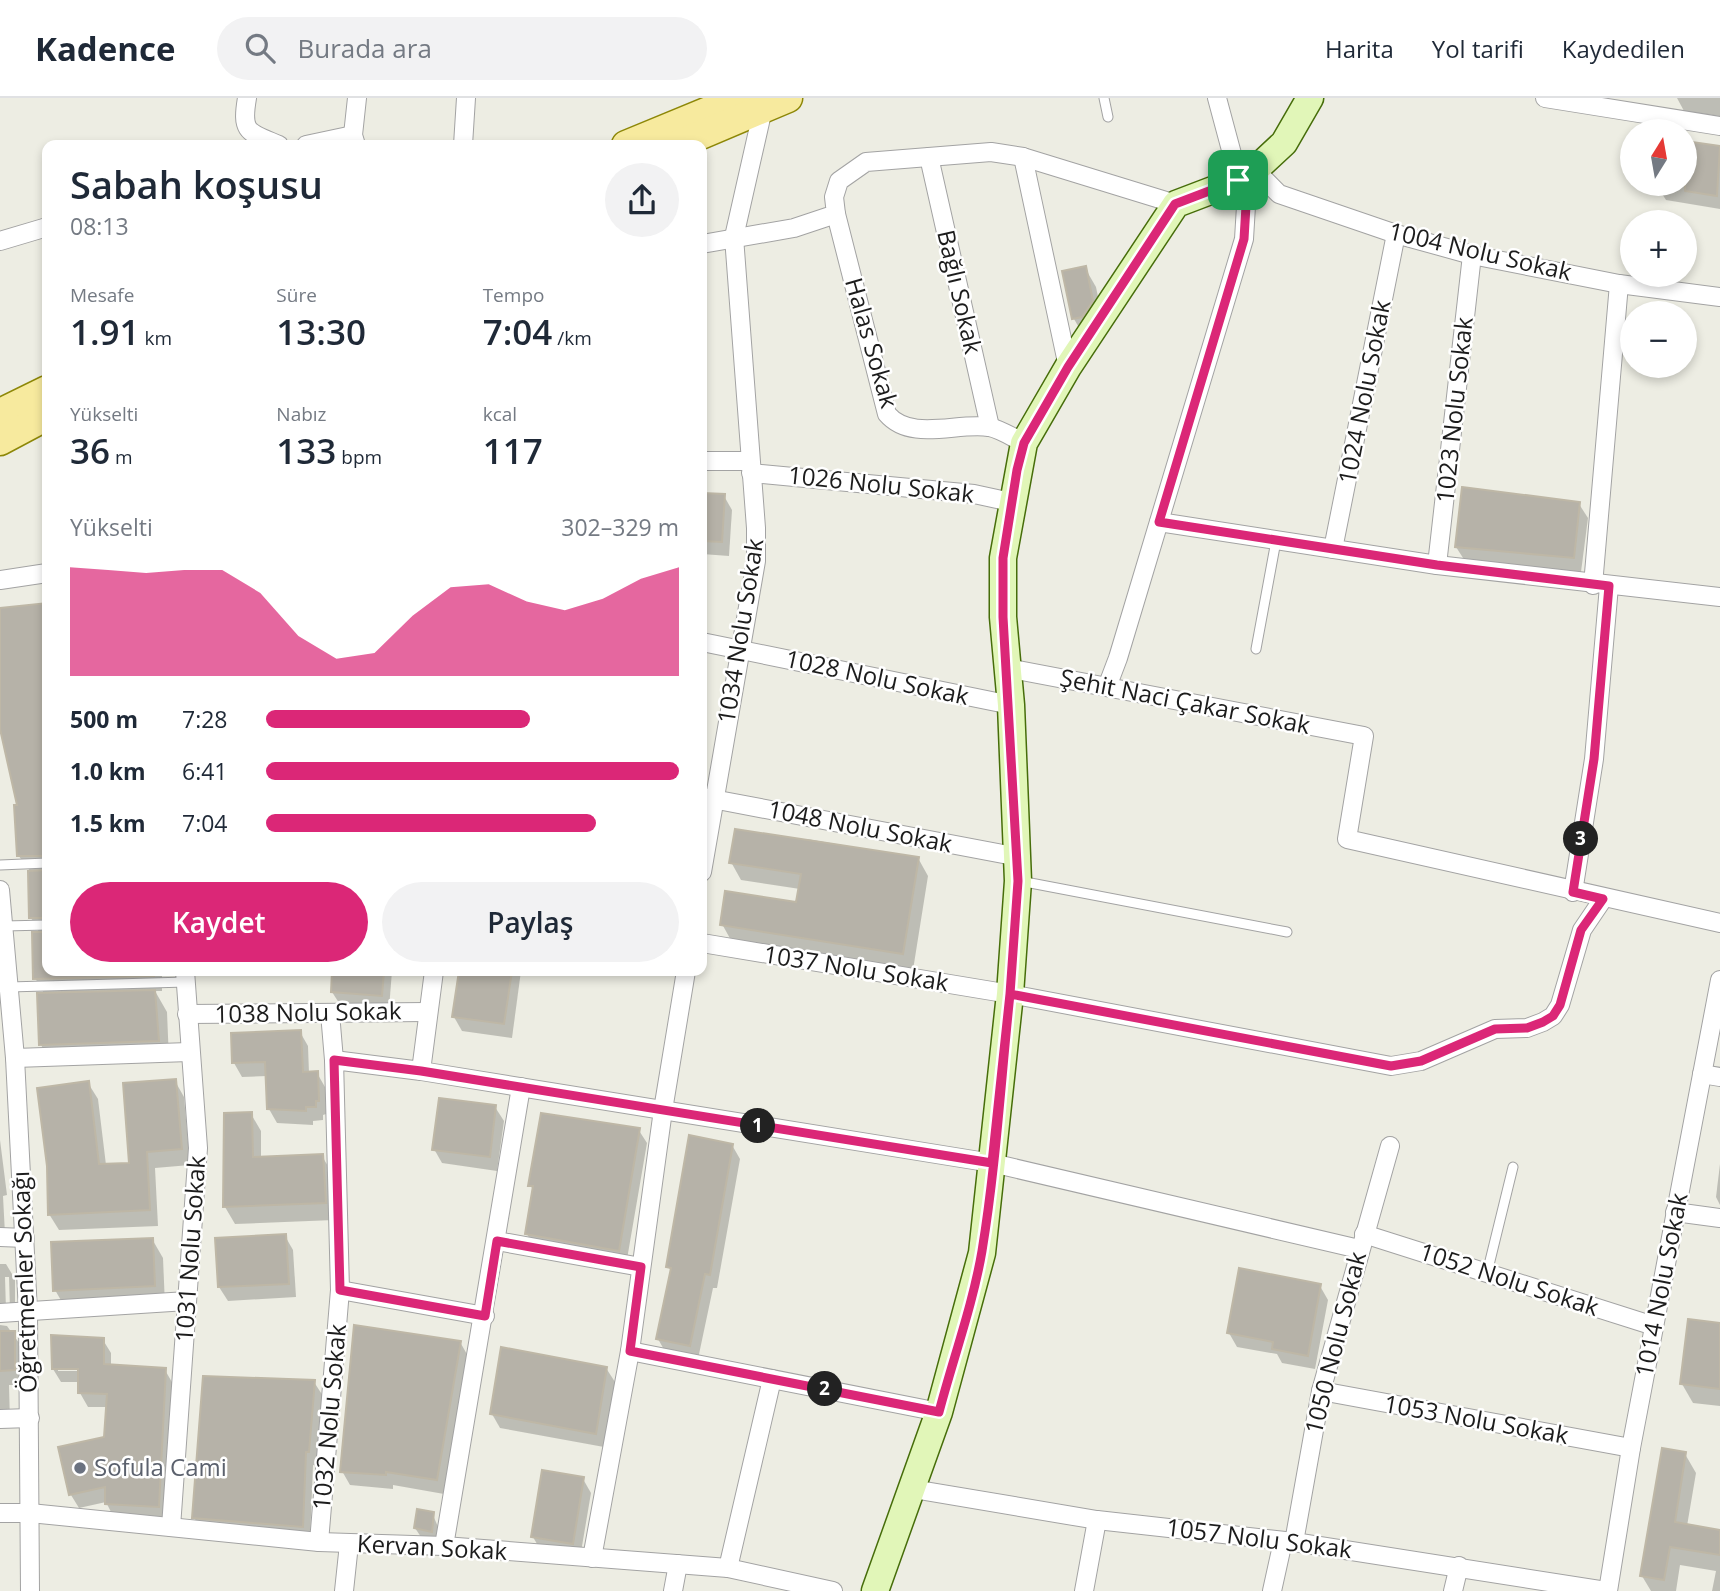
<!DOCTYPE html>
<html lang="tr">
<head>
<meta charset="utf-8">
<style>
  body { margin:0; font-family:"Open Sans",sans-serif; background:#f2f2f3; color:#1f2937; height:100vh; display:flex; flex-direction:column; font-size:26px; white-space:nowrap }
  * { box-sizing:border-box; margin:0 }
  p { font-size:23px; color:#747a83 }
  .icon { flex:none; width:38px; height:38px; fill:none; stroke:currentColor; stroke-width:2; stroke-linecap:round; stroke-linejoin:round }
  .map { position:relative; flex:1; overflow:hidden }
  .drawer { position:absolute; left:42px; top:42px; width:665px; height:836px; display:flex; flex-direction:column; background:#fff; border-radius:14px; box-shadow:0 4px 10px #0003 }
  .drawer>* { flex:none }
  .needle { width:46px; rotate:11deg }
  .buttons { position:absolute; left:1620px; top:21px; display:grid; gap:14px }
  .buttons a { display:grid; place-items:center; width:77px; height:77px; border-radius:50%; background:#fff; box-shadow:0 4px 10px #0003; font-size:35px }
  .pin { position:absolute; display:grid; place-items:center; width:60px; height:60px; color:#fff; margin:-30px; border-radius:14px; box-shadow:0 4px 10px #0006 }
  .km { position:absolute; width:35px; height:35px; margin:-18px; border-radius:50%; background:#222; color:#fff; font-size:19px; line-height:35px; text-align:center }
  .round { display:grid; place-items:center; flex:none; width:74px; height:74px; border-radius:37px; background:#f2f2f3 }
  .overview { display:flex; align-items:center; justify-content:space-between; height:119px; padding:0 28px }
  h1 { font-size:38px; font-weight:600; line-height:52px }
  .figures { display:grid; grid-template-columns:repeat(3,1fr); gap:10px; height:119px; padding:7px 28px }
  .figures div { display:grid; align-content:center }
  .figures b { font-size:35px; font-weight:600 }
  .figures small { font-size:19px; font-weight:400 }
  .figures p { font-size:19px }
  .chart { height:196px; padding:14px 28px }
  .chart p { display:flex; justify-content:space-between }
  .chart svg { width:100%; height:126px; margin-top:7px; fill:#db2777; opacity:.7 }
  .button { display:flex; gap:14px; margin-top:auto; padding:14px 28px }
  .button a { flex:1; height:80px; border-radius:42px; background:#db2777; color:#fff; font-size:28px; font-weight:600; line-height:80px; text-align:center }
  .button a+a { background:#f2f2f3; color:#1f2937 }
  ul { padding:0 28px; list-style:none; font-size:23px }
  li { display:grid; grid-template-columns:112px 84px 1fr; align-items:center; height:52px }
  li i { height:18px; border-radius:9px; background:#db2777 }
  header { display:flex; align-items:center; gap:42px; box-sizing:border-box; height:98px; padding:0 35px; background:#fff; border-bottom:2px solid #e0e1e3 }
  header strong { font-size:33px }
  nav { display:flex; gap:38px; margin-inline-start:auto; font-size:24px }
  .search { width:490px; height:63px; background:#f2f2f3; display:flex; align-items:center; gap:18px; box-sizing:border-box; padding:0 24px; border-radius:38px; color:#747a83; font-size:26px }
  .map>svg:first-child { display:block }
</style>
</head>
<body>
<header>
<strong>Kadence</strong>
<div class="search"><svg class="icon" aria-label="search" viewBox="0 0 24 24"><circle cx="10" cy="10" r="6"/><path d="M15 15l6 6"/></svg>Burada ara</div>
<nav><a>Harita</a><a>Yol tarifi</a><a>Kaydedilen</a></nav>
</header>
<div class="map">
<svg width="1720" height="1493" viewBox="0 0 1720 1493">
  <rect width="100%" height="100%" fill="#edede3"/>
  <g fill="#0003" fill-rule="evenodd">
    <path d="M1677,0h43v18l-36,-5z"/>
    <path d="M1685,45l35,5v61l-54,-9 -9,-14 28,-2z"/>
    <path d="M1085,170l11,19 7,34 -18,17 -11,-19 -10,-47z"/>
    <path d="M702,397l22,1 8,14 -3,46 -27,-2z"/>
    <path d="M1579,406l9,14 -7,54 -116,-11 -9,-14z"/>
    <path d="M47,507v366h115v20h-7l12,21 2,48 -117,4 -11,-19 4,-50 -10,-17 5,-44 -9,-16 -1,-47 -12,-16 1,-49 -19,-85v-111z"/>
    <path d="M807,741l111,19 10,18 -15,94 -181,-28 -10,-18 75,-20 3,-15 -59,-9 -10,-18 76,-20z"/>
    <path d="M335,873h57l-3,38 -48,-3 -9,-14z"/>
    <path d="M460,873h61l-9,67 -50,-7 -8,-14z"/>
    <path d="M300,934l8,14 1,27h8l8,14 1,27 -3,1v5l-10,1v4l-36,-2 -8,-14 -2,-33 -25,1 -8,-14 -2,-28z"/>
    <path d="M175,983l9,16 6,68 -35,3 3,58 -99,4 -10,-16 39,-131 10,16 8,66 25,-1z"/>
    <path d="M495,1009l9,14 -7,50 -55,-8 -8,-14z"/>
    <path d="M251,1016l10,17v28l61,-3 10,17 2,47 -99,4 -10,-17 -2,-47h4z"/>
    <path d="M638,1031l9,14 -21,122 -91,-17 -8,-14 7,-43 -4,-6z"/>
    <path d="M0,1042l7,55 -4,1 2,38h-5z"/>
    <path d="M732,1047l8,14 -23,129h-4l-15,71 -32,-6 -8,-14 14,-66 -4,-7z"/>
    <path d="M1720,1066v41l-4,-8z"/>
    <path d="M285,1138l8,14 3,47 -68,4 -9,-14z"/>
    <path d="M152,1141l11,19 2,47 -99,4 -11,-19z"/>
    <path d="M0,1166h6l9,15v37l-12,2 -3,5zM5,1179h4l1,33h-4z"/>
    <path d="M1320,1188l8,14 -13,69 -33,-6 -5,-9 -40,-7 -8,-14z"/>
    <path d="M0,1227l7,1 15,21 1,38h-14l1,37 -10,2z"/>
    <path d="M1720,1227v81l-27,-3 -11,-19z"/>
    <path d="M103,1242l8,13v13l54,4 8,14 -7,136 -52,-2 -8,-16 -27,6 -8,-13 -11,-47 46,-10 2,-31h-20l-8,-14v-11h-19l-8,-13zM58,1269h29v4h-29z"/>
    <path d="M460,1244l8,14 -24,138 -51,-9v4l-43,-4 -8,-14z"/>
    <path d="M606,1270l9,14 -11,65 -104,-19 -8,-14z"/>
    <path d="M268,1280l46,4 9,14 -6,70 -4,-1 -3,76 -108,-9 -8,-15z"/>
    <path d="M1685,1356l11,19 -9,53 33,6v59h-8l4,-20 -36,-6 -4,26h-25l-9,-15z"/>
    <path d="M583,1381l8,14 -11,65 -39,-7 -8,-14z"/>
    <path d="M432,1415l7,16 -2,11 -16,-3 -6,-9z"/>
  </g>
  <g fill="#b6b2a8" stroke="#beb7a6" stroke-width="2">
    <path d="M1685,43l35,5 -3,50 -32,-5z"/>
    <path d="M1086,168l7,35 -11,16 -10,2 -10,-48z"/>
    <path d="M1462,389l118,15 -6,56 -119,-11z"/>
    <path d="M702,395l23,1 -3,48 -20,-1z"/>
    <path d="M47,505v253h-30l-3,-51h3l-17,-76v-121z"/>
    <path d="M735,731l184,28 -16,97 -183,-29 5,-34 71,11 5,-28 -72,-11z"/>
    <path d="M47,772v48h-18l-1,-47z"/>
    <path d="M32,834h15v39h107v5l-121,3z"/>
    <path d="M332,873h52l-2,25 -51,-4z"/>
    <path d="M459,873h53l-8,53 -52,-7z"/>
    <path d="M155,892l4,51 -120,4 -2,-52z"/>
    <path d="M301,932l2,42 15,-1 1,30h-3v6h-10v4l-39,-2 -2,-47 -33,1 -1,-30z"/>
    <path d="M176,981l6,70 -35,3 3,58 -102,5 -1,-49 -10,-78 52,-7 10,83 30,-1 -6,-80z"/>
    <path d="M439,1000l57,7 -6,52 -58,-7z"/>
    <path d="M252,1014l1,45 70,-3 3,49 -103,4 1,-94z"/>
    <path d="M541,1015l99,15 -21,123 -94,-17 8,-48h-5z"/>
    <path d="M689,1037l44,9 -23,131 -5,-1 -15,72 -34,-7 15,-71 -5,-1z"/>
    <path d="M286,1136l3,50 -71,3 -3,-49z"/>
    <path d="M153,1140l2,48 -102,5 -2,-49z"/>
    <path d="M1239,1170l82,16 -13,72 -36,-7 1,-7 -46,-9z"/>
    <path d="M1688,1221l32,4v66l-40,-5z"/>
    <path d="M354,1227l107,16 -24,139 -51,-8v3l-46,-3z"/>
    <path d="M0,1233h15v39l-15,1z"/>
    <path d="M51,1237l53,3v26l62,4 -7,139 -54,-3v-17l-36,8 -11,-48 46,-10 3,-43 -29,-1v-24h-26z"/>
    <path d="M501,1249l106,20 -11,67 -106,-20z"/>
    <path d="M203,1278l112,4 -6,72h-3l-3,75 -111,-9z"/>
    <path d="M1662,1350l24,4 -11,70 45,8v25l-50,-8 -6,33 -24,-4z"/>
    <path d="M542,1372l42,7 -11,67 -42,-7z"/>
    <path d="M417,1411l17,3 -2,20 -18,-4z"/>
  </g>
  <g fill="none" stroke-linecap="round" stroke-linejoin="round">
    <defs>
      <g id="lane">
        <path d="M1104,0l4,19"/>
        <path d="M1256,551l20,-108"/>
        <path d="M0,767l47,-2"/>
        <path d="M1020,783l267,51"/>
        <path d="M4,828l43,-1"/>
        <path d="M9,889l177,-5"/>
        <path d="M1487,1175l26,-106"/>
      </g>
      <g id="street">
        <path d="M247,0c-6,35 1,34 32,47"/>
        <path d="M1545,0l175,28"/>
        <path d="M306,47l47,-10"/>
        <path d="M356,47l-3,-10 4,-37"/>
        <path d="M463,47l3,-47"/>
        <path d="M929,59l61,270"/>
        <path d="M1023,59l45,210"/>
        <path d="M1255,72l24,24 117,40 76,21 147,29 101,13"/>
        <path d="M836,116l51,200c24,28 70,8 102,13 11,2 25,11 35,16"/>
        <path d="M0,143l47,-14"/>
        <path d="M702,146l92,-16 42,-14 -2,-17 5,-16 27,-19 125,-10 32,5 153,47"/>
        <path d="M702,363h48"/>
        <path d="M751,375l223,21 37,8"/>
        <path d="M1159,424l278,43 283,32"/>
        <path d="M1333,451l63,-315"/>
        <path d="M1437,467l35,-310"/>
        <path d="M0,482l47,-7"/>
        <path d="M1593,487l26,-301"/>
        <path d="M702,544l309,63"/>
        <path d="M1007,570l357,68 -17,103 373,84"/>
        <path d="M1107,589l11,-29 126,-419 2,-33 -29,-108"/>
        <path d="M702,699l317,60"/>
        <path d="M702,774l54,-311v-33l-22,-291 29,-128"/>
        <path d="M0,792l15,168 13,254 2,279"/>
        <path d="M1573,794l21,-133 15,-173"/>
        <path d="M702,845l308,51 381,72 30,-5 74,-32 32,-1 16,-6 10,-6 7,-11 22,-75 21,-31"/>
        <path d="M330,915l4,47"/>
        <path d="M187,916l241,-2"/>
        <path d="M15,960l174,-6"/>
        <path d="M421,973l571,92 367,86"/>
        <path d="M1702,976l18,3"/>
        <path d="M1675,1114l45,6"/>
        <path d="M1364,1136l290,92"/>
        <path d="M0,1139l25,1"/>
        <path d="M497,1143l144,26"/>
        <path d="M340,1192l145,26"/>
        <path d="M0,1215l187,-12"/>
        <path d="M630,1253l309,61"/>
        <path d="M1321,1293l310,57"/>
        <path d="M0,1321l30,-1"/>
        <path d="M913,1391l184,31 197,22 312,49"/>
        <path d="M0,1415h30l289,29 125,4 284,22 105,23"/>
        <path d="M171,1429l27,-379 -13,-177"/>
        <path d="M319,1444l21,-252 -6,-230 87,11 13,-100"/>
        <path d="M1294,1444l27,-151 69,-245"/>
        <path d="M444,1448l77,-459"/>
        <path d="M592,1460l38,-207 33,-241 23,-139"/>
        <path d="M728,1470l44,-189"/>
        <path d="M344,1493l5,-47"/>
        <path d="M673,1493l5,-27"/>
        <path d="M1084,1493l13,-71"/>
        <path d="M1272,1493l11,-50"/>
        <path d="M1453,1493l6,-25"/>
        <path d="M1608,1493l23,-143 89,-468"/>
      </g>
      <path id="secondary" d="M875,1493l64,-179 43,-159 28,-259 8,-113 -7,-176 -8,-88v-59l21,-115 44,-76 108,-163 63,-24 16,-10 29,-27 26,-45"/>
      <g id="primary">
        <path d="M626,47l114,-47"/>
        <path d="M677,47l111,-47"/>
        <path d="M0,315l47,-23"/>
        <path d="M0,343l47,-25"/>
      </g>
    </defs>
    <use href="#lane" stroke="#a3a3a3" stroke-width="11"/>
    <use href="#street" stroke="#a3a3a3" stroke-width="20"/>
    <use href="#secondary" stroke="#466d0a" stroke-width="29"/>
    <use href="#primary" stroke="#8d8707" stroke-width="31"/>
    <use href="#lane" stroke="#fff" stroke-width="9"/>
    <use href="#street" stroke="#fff" stroke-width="18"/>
    <use href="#secondary" stroke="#e1f6b8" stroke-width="26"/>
    <use href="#primary" stroke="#f7ea9e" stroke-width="28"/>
  </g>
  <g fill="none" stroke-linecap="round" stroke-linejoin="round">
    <defs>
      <path id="route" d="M1238,82l-63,24 -107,163 -44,76 -7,27 -14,88v59l15,264 -8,113 -18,169 -571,-92 -87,-11 6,230 145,26 12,-75 144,26 -11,84 309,61c14,-53 34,-108 43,-161 14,-85 19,-172 28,-257l381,72 30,-5 74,-32 32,-1 16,-6 10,-6 7,-11 21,-75 22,-31 -30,-7 21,-133 15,-173 -172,-21 -278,-43 85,-283 2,-33 -8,-26"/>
    </defs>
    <use href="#route" stroke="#fff" stroke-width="14"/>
    <use href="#route" stroke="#db2777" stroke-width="9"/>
  </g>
  <circle fill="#6b7280" stroke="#fff" stroke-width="2.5" cx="80" cy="1370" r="7"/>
  <g text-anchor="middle" stroke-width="5" stroke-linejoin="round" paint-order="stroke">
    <g font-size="24" fill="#1c1c1c" stroke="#fff">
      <text transform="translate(1480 154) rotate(13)" y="8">1004 Nolu Sokak</text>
      <text transform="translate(959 194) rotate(77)" y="8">Bağlı Sokak</text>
      <text transform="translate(871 245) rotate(74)" y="8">Halas Sokak</text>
      <text transform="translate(1365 294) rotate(-79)" y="8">1024 Nolu Sokak</text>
      <text transform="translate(1455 312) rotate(-84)" y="8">1023 Nolu Sokak</text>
      <text transform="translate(881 387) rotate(6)" y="8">1026 Nolu Sokak</text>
      <text transform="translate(741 533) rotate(-81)" y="8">1034 Nolu Sokak</text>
      <text transform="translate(877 580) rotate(12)" y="8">1028 Nolu Sokak</text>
      <text transform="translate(1185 604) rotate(11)" y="8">Şehit Naci Çakar Sokak</text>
      <text transform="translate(860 729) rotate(11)" y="8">1048 Nolu Sokak</text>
      <text transform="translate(856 871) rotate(9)" y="8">1037 Nolu Sokak</text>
      <text transform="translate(308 915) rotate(-1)" y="8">1038 Nolu Sokak</text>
      <text transform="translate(191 1151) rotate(-86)" y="8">1031 Nolu Sokak</text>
      <text transform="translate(1509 1182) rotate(18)" y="8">1052 Nolu Sokak</text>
      <text transform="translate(25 1184) rotate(-92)" y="8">Öğretmenler Sokağı</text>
      <text transform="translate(1662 1187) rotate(-79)" y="8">1014 Nolu Sokak</text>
      <text transform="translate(1336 1245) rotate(-76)" y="8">1050 Nolu Sokak</text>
      <text transform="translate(330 1319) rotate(-85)" y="8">1032 Nolu Sokak</text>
      <text transform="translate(1476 1322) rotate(10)" y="8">1053 Nolu Sokak</text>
      <text transform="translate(1259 1441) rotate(7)" y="8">1057 Nolu Sokak</text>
      <text transform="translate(432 1450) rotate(3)" y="8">Kervan Sokak</text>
    </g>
    <g font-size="24" fill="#5b616d" stroke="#fff" text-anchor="start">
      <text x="94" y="1378">Sofula Cami</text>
    </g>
  </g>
</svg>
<div class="buttons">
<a><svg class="needle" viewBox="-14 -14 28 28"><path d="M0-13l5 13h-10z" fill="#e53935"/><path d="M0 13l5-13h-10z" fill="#747a83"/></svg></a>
<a>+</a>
<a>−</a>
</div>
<div class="pin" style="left:1238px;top:82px;background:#1e9e55"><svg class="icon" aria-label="arrive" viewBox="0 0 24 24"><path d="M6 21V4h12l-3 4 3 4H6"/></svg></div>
<b class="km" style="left:758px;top:1028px">1</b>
<b class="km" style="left:825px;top:1291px">2</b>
<b class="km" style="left:1581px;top:741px">3</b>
<section class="drawer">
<div class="overview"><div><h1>Sabah koşusu</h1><p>08:13</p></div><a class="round"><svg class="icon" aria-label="share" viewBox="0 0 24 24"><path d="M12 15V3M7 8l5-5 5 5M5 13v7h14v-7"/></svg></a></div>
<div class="figures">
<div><p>Mesafe</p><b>1.91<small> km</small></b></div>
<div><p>Süre</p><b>13:30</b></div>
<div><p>Tempo</p><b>7:04<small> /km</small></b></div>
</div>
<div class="figures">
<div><p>Yükselti</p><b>36<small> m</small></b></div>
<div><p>Nabız</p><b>133<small> bpm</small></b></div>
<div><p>kcal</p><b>117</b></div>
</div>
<div class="chart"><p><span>Yükselti</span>302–329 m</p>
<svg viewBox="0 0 160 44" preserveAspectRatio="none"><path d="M0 44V6L10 7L20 8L30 7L40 7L50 15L60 30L70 38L80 36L90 23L100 13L110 12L120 18L130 21L140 17L150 10L160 6V44z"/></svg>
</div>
<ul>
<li><b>500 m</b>7:28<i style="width:64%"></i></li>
<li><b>1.0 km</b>6:41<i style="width:100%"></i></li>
<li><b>1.5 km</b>7:04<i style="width:80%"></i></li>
</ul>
<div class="button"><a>Kaydet</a><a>Paylaş</a></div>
</section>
</div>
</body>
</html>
